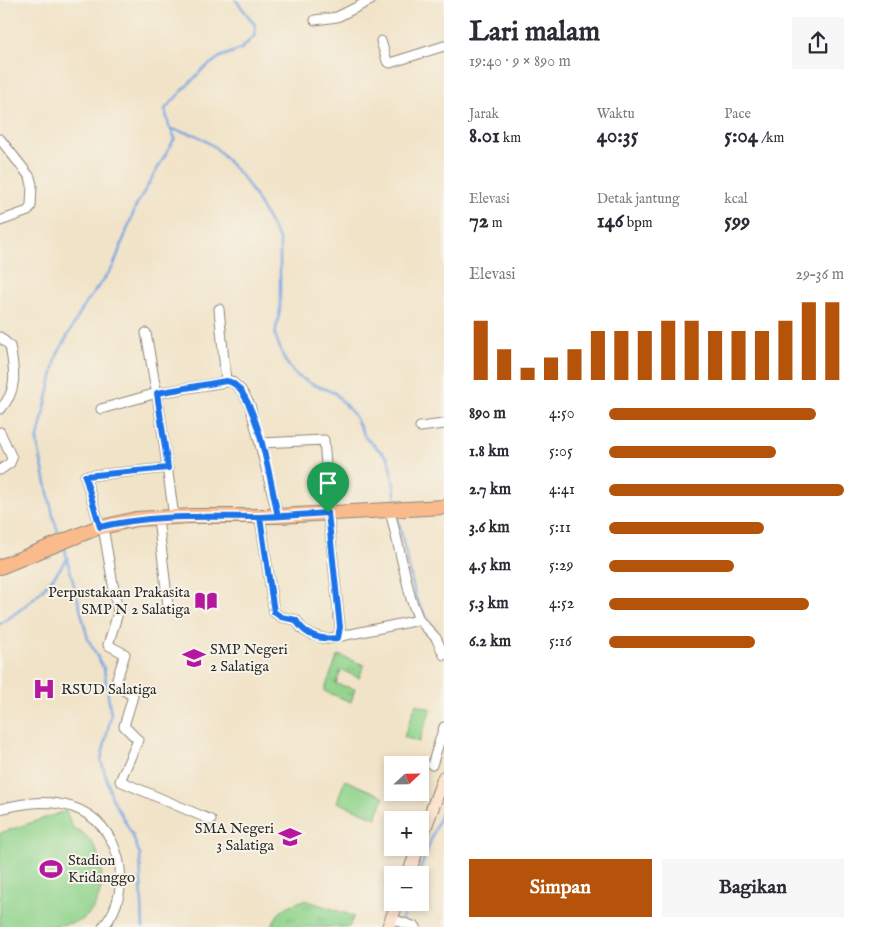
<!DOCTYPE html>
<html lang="id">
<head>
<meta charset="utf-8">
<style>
  body { margin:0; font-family:"IM FELL English",serif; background:#f7f7f7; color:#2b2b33; height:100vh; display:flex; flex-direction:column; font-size:19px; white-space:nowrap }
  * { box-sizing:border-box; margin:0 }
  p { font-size:16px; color:#7c7c81 }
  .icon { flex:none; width:28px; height:28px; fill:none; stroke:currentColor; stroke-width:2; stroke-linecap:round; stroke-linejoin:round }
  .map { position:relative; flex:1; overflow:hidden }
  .details { display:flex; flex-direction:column; background:#fff; width:425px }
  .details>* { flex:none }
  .needle { width:32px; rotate:68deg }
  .fabs { position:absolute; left:384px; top:756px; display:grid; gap:10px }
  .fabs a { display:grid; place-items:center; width:45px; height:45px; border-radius:0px; background:#fff; box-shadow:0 2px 8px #0003; font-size:25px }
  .pin { position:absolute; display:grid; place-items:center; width:42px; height:42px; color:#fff; margin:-51px -21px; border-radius:50% 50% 50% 0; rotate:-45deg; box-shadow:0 0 5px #0007 }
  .pin .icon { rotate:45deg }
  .round { display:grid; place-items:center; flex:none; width:52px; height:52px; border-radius:0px; background:#f7f7f7 }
  .headline { display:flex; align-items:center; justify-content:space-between; height:85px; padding:0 25px }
  h1 { font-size:28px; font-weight:700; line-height:38px }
  .metrics { display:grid; grid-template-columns:repeat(3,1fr); gap:8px; height:85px; padding:5px 25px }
  .metrics div { display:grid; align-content:center }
  .metrics b { font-size:21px; font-weight:700 }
  .metrics small { font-size:14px; font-weight:400 }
  .metrics p { font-size:14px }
  .chart { height:140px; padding:10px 25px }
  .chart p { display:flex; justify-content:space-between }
  .chart svg { width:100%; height:90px; margin-top:5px; stroke:#b45309; stroke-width:6 }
  .cta { display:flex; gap:10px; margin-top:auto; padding:10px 25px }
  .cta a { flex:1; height:58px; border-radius:0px; background:#b45309; color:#fff; font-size:20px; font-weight:700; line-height:58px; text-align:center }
  .cta a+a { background:#f7f7f7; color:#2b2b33 }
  ul { padding:0 25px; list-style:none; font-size:16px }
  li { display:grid; grid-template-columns:80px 60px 1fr; align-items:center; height:38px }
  li i { height:12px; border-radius:6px; background:#b45309 }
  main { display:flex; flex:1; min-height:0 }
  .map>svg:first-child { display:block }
</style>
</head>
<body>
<main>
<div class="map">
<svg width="444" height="927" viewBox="0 0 444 927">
  <defs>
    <pattern id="park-tufts" width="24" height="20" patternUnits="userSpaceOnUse" patternTransform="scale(1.25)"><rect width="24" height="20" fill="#91d48d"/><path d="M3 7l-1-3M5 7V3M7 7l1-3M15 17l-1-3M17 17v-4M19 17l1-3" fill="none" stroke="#7db67a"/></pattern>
  </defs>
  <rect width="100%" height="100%" fill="#f7f3e8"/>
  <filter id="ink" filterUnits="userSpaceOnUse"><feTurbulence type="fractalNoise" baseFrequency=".02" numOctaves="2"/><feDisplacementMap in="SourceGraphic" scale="10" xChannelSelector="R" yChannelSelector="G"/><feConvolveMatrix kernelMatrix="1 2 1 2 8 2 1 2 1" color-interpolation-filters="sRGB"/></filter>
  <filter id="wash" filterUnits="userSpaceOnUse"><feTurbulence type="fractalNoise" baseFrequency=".0096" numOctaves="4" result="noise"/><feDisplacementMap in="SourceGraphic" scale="20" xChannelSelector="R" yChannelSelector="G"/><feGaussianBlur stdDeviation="1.12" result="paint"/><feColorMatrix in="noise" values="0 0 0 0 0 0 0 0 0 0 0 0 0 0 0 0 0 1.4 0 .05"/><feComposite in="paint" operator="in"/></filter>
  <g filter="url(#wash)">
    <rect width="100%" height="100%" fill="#f1e3c7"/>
    <g fill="url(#park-tufts)" stroke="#5e805c">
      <path d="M338,655l26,10 -5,13 -18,-8 -5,14 19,5 -4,13 -27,-11z"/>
      <path d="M305,900l49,16 -5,11h-77c5,-18 17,-22 33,-27z"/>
    </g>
    <g fill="#91d48d" stroke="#5e805c">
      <path d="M416,704l15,5 -12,33 -15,-5z"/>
      <path d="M345,780l39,17 -8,21 -39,-16z"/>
      <path d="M66,811l7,17c35,12 39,74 7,93 -21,6 -56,6 -80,6v-94z"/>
    </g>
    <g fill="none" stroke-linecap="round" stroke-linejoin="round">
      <g stroke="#77a6e1" stroke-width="2.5">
        <path d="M171,129l25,6 19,12 30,33 11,18 24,43v69l-5,25 10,26 11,14 16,9 23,9 19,22 11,22 23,21 6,27 2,19"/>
        <path d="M397,515l19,84 16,29"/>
        <path d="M60,537l-6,-17 -17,-78 20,-87 28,-51 28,-37 23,-61 39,-68 -6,-12 -4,-17 37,-39 18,-13 21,-8 14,-14v-10l-19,-25"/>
        <path d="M64,547l24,92 16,30 7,46 -10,45 11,38 20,36 8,21 3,72"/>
        <path d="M0,624c31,-20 47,-37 68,-66"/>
        <path d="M418,875l26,-70"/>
        <path d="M402,919l6,-17"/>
      </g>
    </g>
  </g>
  <g filter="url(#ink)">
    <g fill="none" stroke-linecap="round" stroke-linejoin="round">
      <defs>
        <g id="minor">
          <path d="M315,20l22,-3 34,-17"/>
          <path d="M381,41l6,20 3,2 54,-17"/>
          <path d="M0,139l30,38 2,8 -1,21 -3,5 -28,10"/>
          <path d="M219,309l7,72"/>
          <path d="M146,333l13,74 15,110"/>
          <path d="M0,337l10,9c4,23 9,45 -10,63"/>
          <path d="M101,409l56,-16 74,-12 10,9 9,15 28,111"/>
          <path d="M420,427l24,-3"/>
          <path d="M0,432l12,26 -2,5 -10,7"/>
          <path d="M261,443l63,-3 6,73"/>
          <path d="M390,511l21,88 8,21 17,18 8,17"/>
          <path d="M328,513l12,114 -2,10"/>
          <path d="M260,517l14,95 7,5 15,3 7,10 9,5 15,4 92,-19"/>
          <path d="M158,518l10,88"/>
          <path d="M100,527l-15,-51 83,-8"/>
          <path d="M103,527l15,86 -10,32 17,9 -9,28 3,5 14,9 -9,30 14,14 -18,41 91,39"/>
          <path d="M432,765l12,-38"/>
          <path d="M0,809c24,-6 47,-10 72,-2 49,15 64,83 31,120"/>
          <path d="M392,919l24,8"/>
        </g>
        <g id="secondary">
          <path d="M420,842l24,-65"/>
          <path d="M408,875l10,-27"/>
          <path d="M388,927l10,-25"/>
        </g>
        <path id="primary" d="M0,567l94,-38 42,-10 57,-3h85l166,-9"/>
      </defs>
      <use href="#minor" stroke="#8e8779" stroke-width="11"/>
      <use href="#secondary" stroke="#8e8779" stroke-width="14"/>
      <use href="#primary" stroke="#8e8779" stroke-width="16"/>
      <use href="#minor" stroke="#fff" stroke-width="9"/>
      <use href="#secondary" stroke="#fde4d1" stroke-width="12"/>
      <use href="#primary" stroke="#fabb8c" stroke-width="14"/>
    </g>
  </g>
  <g fill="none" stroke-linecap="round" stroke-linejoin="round" filter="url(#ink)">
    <defs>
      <path id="route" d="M328,513c-23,1 -46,4 -69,4 -54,0 -106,-3 -159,10l-15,-51 83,-8 -11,-75 69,-12c30,1 46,110 52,135l-18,1 14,95 7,5 15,3c9,16 25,20 42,18l2,-11 -12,-114"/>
    </defs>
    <use href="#route" stroke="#fff" stroke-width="10"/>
    <use href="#route" stroke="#1a73e8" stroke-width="6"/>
  </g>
  <defs>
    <symbol id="library-bare" viewBox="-9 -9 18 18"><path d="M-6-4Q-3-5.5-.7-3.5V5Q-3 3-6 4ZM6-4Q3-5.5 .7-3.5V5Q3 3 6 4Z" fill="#b5179e" stroke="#f7f3e8" stroke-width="2.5" paint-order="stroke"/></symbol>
    <symbol id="school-bare" viewBox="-9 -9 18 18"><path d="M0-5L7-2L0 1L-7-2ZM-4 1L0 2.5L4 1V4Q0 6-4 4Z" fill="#b5179e" stroke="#f7f3e8" stroke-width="2.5" paint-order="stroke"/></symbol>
    <symbol id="hospital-bare" viewBox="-9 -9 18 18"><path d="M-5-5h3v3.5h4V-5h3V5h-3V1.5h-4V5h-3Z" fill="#b5179e" stroke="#f7f3e8" stroke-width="2.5" paint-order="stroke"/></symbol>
    <symbol id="stadium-bare" viewBox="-9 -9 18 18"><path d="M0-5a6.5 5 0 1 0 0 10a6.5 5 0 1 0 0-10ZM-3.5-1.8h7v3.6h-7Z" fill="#b5179e" stroke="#f7f3e8" stroke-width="2.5" paint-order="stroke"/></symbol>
  </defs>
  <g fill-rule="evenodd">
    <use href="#library-bare" x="190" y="585" width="32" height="32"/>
    <use href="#school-bare" x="178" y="642" width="32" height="32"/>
    <use href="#hospital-bare" x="28" y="673" width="32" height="32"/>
    <use href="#school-bare" x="274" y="821" width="32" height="32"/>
    <use href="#stadium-bare" x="35" y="853" width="32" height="32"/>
  </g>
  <g text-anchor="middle" stroke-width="4" stroke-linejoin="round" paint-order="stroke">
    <g font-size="15" fill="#2b2b2b" stroke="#f7f3e8" text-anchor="start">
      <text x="190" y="597" text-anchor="end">Perpustakaan Prakasita<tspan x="190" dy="17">SMP N 2 Salatiga</tspan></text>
      <text x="210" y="654">SMP Negeri<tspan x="210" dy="17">2 Salatiga</tspan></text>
      <text x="61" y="694">RSUD Salatiga</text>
      <text x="274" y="833" text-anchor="end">SMA Negeri<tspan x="274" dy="17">3 Salatiga</tspan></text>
      <text x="68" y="865">Stadion<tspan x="68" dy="17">Kridanggo</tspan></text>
    </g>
  </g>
</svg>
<div class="fabs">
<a><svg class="needle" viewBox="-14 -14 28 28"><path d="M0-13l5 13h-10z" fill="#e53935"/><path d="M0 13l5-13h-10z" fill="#7c7c81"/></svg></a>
<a>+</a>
<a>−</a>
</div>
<div class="pin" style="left:328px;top:513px;background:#1e9e55"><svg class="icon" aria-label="arrive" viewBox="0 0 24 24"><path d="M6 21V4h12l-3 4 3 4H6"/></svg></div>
</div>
<section class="details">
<div class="headline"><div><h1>Lari malam</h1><p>19:40 · 9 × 890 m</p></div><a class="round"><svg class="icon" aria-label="share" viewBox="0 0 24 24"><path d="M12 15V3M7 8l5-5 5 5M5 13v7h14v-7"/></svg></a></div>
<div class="metrics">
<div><p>Jarak</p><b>8.01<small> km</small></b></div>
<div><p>Waktu</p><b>40:35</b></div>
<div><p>Pace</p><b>5:04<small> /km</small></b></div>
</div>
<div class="metrics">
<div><p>Elevasi</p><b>72<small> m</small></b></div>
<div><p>Detak jantung</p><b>146<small> bpm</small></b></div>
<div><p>kcal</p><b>599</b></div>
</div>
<div class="chart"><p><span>Elevasi</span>29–36 m</p>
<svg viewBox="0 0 160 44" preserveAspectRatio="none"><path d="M5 44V15M15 44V29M25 44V38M35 44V33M45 44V29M55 44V20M65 44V20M75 44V20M85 44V15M95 44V15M105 44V20M115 44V20M125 44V20M135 44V15M145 44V6M155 44V6"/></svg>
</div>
<ul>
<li><b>890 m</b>4:50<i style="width:88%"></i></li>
<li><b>1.8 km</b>5:05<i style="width:71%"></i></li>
<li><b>2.7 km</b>4:41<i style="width:100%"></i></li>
<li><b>3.6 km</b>5:11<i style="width:66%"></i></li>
<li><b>4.5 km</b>5:29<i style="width:53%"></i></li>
<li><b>5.3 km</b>4:52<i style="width:85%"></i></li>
<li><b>6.2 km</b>5:16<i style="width:62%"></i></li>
</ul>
<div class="cta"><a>Simpan</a><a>Bagikan</a></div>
</section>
</main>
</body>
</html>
